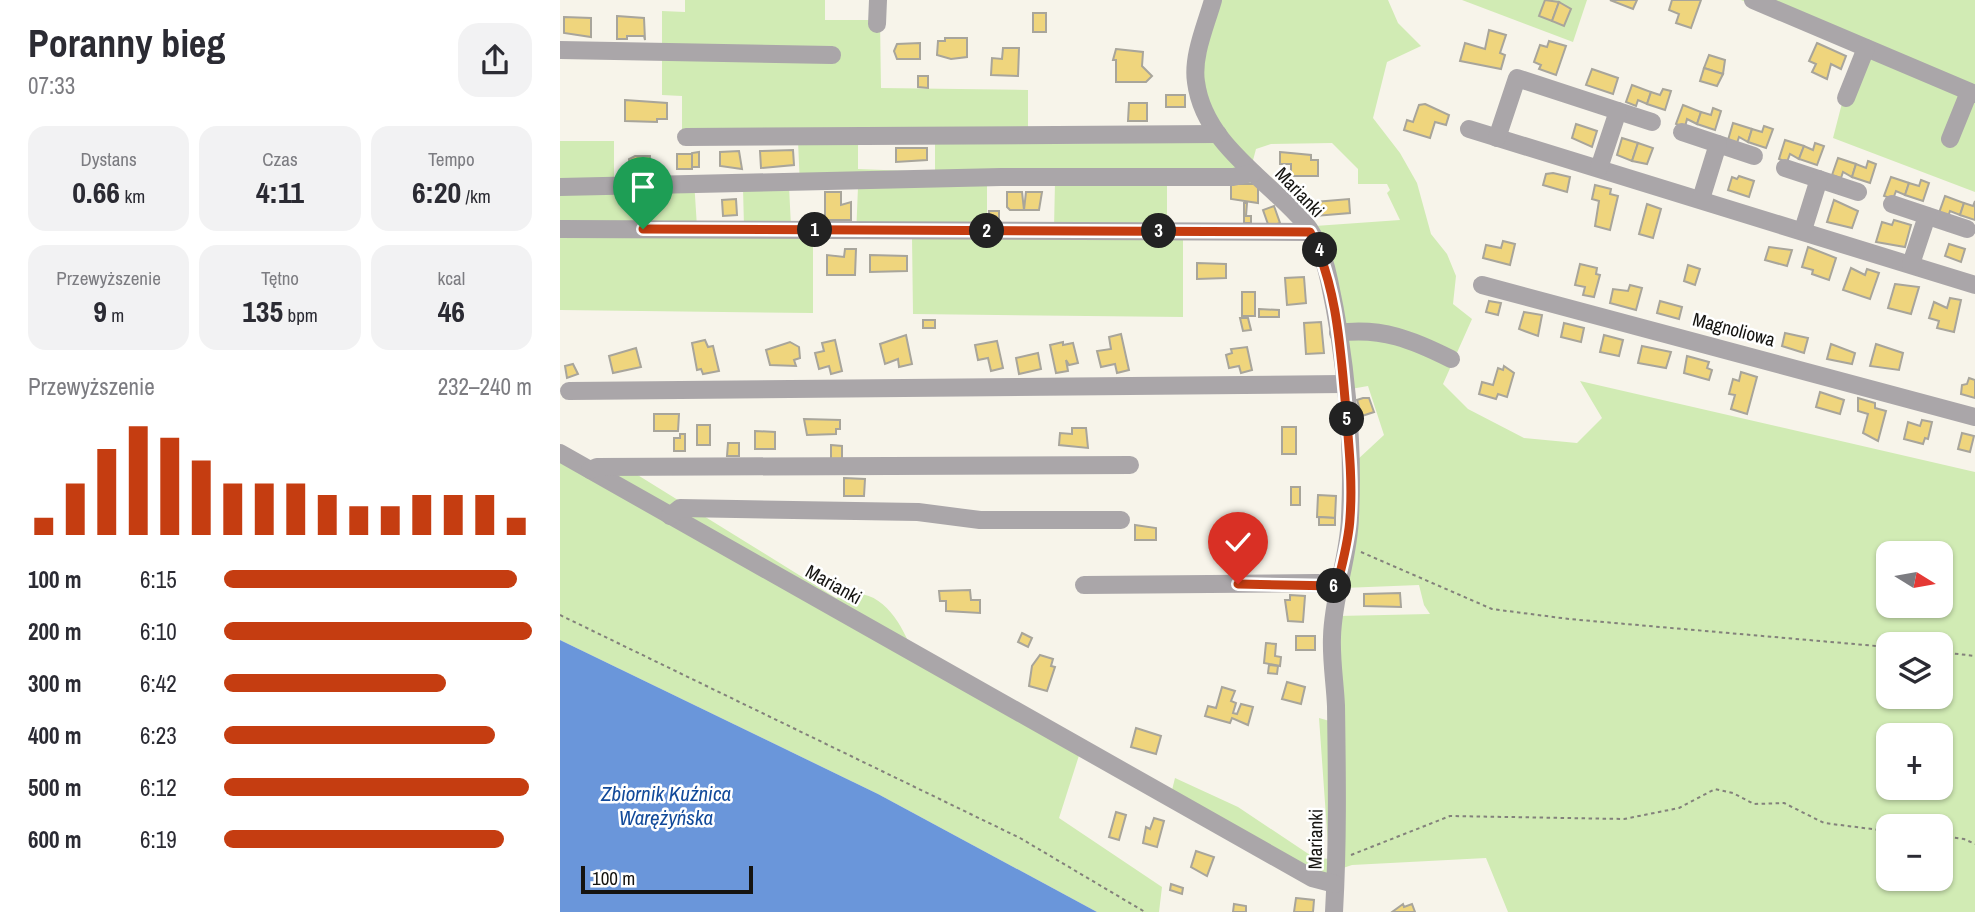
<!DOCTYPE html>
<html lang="pl">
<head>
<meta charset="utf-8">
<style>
  body { margin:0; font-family:"Archivo Narrow",sans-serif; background:#f2f2f3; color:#2b2b33; height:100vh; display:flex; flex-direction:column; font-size:26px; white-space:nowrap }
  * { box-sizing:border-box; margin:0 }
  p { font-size:23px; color:#7c7c81 }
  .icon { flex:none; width:38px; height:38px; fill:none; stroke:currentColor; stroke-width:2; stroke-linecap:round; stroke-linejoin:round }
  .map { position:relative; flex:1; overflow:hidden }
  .drawer { display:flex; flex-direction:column; background:#fff; width:560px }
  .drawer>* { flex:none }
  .needle { width:46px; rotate:101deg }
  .fabs { position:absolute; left:1316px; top:541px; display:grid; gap:14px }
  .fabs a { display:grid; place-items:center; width:77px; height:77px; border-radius:14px; background:#fff; box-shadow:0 2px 5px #0004; font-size:35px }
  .scale { position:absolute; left:21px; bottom:18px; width:172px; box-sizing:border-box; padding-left:7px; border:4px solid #151411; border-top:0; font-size:19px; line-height:24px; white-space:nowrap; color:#151411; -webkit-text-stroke:5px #fff; paint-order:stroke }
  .pin { position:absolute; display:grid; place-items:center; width:60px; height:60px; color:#fff; margin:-72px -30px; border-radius:50% 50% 50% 0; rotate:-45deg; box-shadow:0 0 7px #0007 }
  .pin .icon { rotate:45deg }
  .km { position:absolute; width:35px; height:35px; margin:-18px; border-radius:50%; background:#222; color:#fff; font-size:19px; line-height:35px; text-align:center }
  .round { display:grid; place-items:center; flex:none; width:74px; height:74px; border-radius:21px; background:#f2f2f3 }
  .headline { display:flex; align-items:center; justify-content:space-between; height:119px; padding:0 28px }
  h1 { font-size:38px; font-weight:700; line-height:52px }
  .stats { display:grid; grid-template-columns:repeat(3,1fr); gap:10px; height:119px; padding:7px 28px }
  .stats div { display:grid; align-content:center; border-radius:18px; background:#f2f2f3; text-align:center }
  .stats b { font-size:30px; font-weight:700 }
  .stats small { font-size:19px; font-weight:400 }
  .stats p { font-size:19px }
  .chart { height:196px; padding:14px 28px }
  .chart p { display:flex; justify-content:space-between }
  .chart svg { width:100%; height:126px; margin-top:7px; stroke:#c53d11; stroke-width:6 }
  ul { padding:0 28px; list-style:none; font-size:23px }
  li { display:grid; grid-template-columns:112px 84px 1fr; align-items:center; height:52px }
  li i { height:18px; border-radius:9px; background:#c53d11 }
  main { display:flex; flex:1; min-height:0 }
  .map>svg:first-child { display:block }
</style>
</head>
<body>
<main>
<section class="drawer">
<div class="headline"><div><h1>Poranny bieg</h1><p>07:33</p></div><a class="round"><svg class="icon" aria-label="share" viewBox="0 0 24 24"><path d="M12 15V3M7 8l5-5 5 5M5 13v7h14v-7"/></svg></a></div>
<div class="stats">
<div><p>Dystans</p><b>0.66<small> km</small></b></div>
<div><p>Czas</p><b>4:11</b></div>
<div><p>Tempo</p><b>6:20<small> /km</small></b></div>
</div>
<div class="stats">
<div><p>Przewyższenie</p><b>9<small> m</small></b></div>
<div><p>Tętno</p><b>135<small> bpm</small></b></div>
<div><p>kcal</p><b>46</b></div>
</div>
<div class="chart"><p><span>Przewyższenie</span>232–240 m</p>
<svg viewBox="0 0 160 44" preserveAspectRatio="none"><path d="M5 44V38M15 44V26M25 44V14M35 44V6M45 44V10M55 44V18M65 44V26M75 44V26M85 44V26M95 44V30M105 44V34M115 44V34M125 44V30M135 44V30M145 44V30M155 44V38"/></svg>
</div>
<ul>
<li><b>100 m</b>6:15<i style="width:95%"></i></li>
<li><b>200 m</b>6:10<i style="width:100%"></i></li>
<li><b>300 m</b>6:42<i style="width:72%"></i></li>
<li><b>400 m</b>6:23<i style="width:88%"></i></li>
<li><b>500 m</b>6:12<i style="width:99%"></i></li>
<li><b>600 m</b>6:19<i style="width:91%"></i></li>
</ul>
</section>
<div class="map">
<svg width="1415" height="912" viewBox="0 0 1415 912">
  <rect width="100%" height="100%" fill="#f7f4ea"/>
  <g fill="#d1ebb4" fill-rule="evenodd">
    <path d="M125,0h140v20h55l1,68 147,2v54l184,-2 -12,-70 17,-72h171l10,23 23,23 -34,16 -14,56 27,35 17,30 14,51 16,20 9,22 -3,28 19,15 -29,65 25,25 56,29 53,5 25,-25 -22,-37 395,91v440h-467l-22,-54 -134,7 -33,11 -147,-86 3,-12 63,29 75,50 16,2 -10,-141 21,6 -2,-108 92,-2 -6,-9 -5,-20 -76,3 13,-127 28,-26 -16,-49 -23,4 -30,-164 85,-6 -13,-27 3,-3 -3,-6h-29v-15l-26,-26 -61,1 -15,5 -4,15 15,18 -100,2v41l16,1v91l-270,-3 -1,-77 -56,-1 2,-49 -58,-1 -2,-45h-116v-45l-20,-1v-84l23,1zM375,140v32l-77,-3v-28zM427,182h68l-1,46h-67zM1328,553h53v53h-53zM1328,644h53v52h-53zM1328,735h53v53h-53zM1328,826h53v52h-53z"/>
    <path d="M902,0h125l-14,42z"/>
    <path d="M1181,0h234v192l-142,-54 23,-89z"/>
    <path d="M0,141h54v41l80,-2 3,47h47l-1,-39 46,-2 2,41h22v86l-253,-3z"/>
    <path d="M0,458l76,16 200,124c7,-1 15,-4 22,-4 30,1 48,39 56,62l169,87 -24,75 103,69 -3,25h-62l-219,-118 -318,-154z"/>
  </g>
  <path fill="#6a96da" d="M0,640l318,154 219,118h-537z"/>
  <g fill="#efd57d" stroke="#a8a59b" stroke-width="2">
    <path d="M985,0l14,2 -7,19 -13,-5z"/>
    <path d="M1050,0h27l-4,9z"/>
    <path d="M1112,0h29l-10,28 -15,-5 3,-9 -10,-4z"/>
    <path d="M999,2l12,7 -7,17 -12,-5z"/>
    <rect x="473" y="13" width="13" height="19"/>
    <path d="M57,16l27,2 1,22 -1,-4h-17v3h-10z"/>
    <path d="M4,17l27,1v19l-27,-4z"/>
    <path d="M929,30l17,5 -6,18 5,2 -4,14 -41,-8 5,-18 20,6z"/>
    <path d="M385,38h22v19l-16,2 -14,-4 1,-14h7z"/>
    <path d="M989,41l17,5 -10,29 -17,-6 2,-4 -7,-3 6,-17 7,2z"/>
    <path d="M360,43v16h-23l-3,-8 3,-7z"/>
    <path d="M1257,43l29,13 -5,13 -10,-5 -4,15 -15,-7 4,-8 -7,-3z"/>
    <path d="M443,48h16l-1,28 -27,-1 1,-17 10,1z"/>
    <path d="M556,49l27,3 -1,14 10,10 -6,6h-30v-22h-3z"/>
    <path d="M1149,55l16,5 -2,14 -19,-6z"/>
    <path d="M1144,68l19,6 -6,12 -17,-5z"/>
    <path d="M1032,69l26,9 -5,16 -27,-9z"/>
    <path d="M358,76h10v12l-10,-1z"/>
    <path d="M1072,85l19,7 -4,12 -9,-4 -2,6 -10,-4z"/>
    <path d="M1103,89l8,2 -6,19 -18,-6 4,-12 9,3z"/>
    <rect x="606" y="95" width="19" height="12"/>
    <path d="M65,100l42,3v16h-10v3l-32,-1z"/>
    <path d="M569,103h18v18h-19z"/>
    <path d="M865,104l24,11 -3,10 -11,-3 -5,16 -26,-8 3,-10 6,2 6,-17z"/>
    <path d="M1123,105l18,7 -4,12 -10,-5 -2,8 -9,-3z"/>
    <path d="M1153,108l8,3 -6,19 -18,-6 4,-12 10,3z"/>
    <path d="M1173,123l19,6 -4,13 -9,-5 -2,6 -9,-3z"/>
    <path d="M1016,124l21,7 -5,16 -20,-9z"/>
    <path d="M1204,126l9,3 -7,19 -18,-6 4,-13 10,3z"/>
    <path d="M1062,138l16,5 -6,18 -15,-6z"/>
    <path d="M1225,140l19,6 -5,13 -9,-5 -3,8 -8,-3z"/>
    <path d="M1078,143l15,5 -6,16 -15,-3z"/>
    <path d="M1255,143l9,3 -7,19 -18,-6 5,-13 9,4z"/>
    <path d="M336,148h31v12l-31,2z"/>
    <path d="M233,150l1,15 -33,3 -1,-17z"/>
    <path d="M179,151l3,18 -22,-3v-14z"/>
    <path d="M139,152v15h-7v-14z"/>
    <path d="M720,152l31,3v5h7v16h-27v-12h-11z"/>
    <rect x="117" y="154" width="15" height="15"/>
    <path d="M75,156h15l1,20 -22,-2v-15z"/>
    <path d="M1278,158l18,6 -4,13 -9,-5 -2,6 -9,-3z"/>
    <path d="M1308,161l8,3 -6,19 -18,-6 4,-13 10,4z"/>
    <path d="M993,173l17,4 -3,15 -24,-7 3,-11z"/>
    <path d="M1179,176l15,5 -5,16 -21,-7 4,-13 5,2z"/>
    <path d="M1331,177l18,6 -4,12 -9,-4 -3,8 -9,-3z"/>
    <path d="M1361,180l8,3 -6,18 -18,-6 4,-12 10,3z"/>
    <path d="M671,184h27v19l-27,-4z"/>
    <path d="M1035,185l16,4 -1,5 8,2 -8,34 -15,-4 4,-25 -7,-2z"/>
    <path d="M265,192h16v13l10,-3v18h-26z"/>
    <path d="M447,192h15l2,18h-14l-3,-3z"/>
    <path d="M466,192h16l-3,18h-15z"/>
    <path d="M1385,196l19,7 -4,12 -10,-4 -2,6 -9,-4z"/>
    <path d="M176,199l1,16 -14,1 -1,-16z"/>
    <path d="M789,199l1,14 -35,3v-14z"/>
    <path d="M1274,200l24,11 -6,17 -25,-6z"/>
    <path d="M1415,201v19l-15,-5 4,-12 9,3z"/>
    <path d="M684,203h3l-1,13h5v7h-7z"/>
    <path d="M1087,204l14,5 -8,29 -14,-4z"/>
    <path d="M714,206l6,17 -11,4 -6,-17z"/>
    <rect x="429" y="211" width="10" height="15"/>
    <path d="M1334,220l17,5 -6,22 -29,-5 6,-20 10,3z"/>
    <path d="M943,241l12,3 -5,21 -27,-7 3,-13 15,3z"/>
    <path d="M1389,244l16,5 -4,13 -16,-6z"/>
    <path d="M1209,247l23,3 -5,16 -22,-6z"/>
    <path d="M1248,247l28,11 -7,22 -17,-6 1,-4 -11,-3z"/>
    <path d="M285,249h11l-1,26h-28v-20l17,2z"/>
    <path d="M310,255l37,1v15l-37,1z"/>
    <path d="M637,263l29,1v14l-29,1z"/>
    <path d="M1020,264l17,4 -1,6 4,1 -6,22 -11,-2 2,-8 -10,-2z"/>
    <path d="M1128,265l12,4 -5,16 -11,-4z"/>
    <path d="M1291,268l14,7 2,-6 12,4 -9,26 -27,-9z"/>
    <path d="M744,277l2,26 -19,2 -2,-27z"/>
    <path d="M1335,284l24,3 -8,27 -23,-6z"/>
    <path d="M1070,285l12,3 -6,22 -26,-7 3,-14 15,2z"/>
    <rect x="682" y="292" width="13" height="24"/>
    <path d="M1390,298l11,2 -7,32 -17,-4 2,-7 -10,-3 5,-16 13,6z"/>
    <path d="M929,301l12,2 -3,12 -12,-3z"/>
    <path d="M1100,301l22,6 -3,12 -22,-6z"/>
    <path d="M699,309l20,1v7h-20z"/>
    <path d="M964,312l18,3 -4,21 -19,-7z"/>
    <path d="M680,318h8l3,12 -8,1z"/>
    <rect x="363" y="320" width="12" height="8"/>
    <path d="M761,322l3,31 -18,1 -2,-31z"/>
    <path d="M1004,323l20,5 -3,14 -20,-5z"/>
    <path d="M1225,333l23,5 -4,15 -22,-7z"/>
    <path d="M561,334l8,36 -12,3 -2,-9 -14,3 -4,-16 14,-2 -2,-12z"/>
    <path d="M346,335l6,29 -13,3 -1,-8 -13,5 -5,-20z"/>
    <path d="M1044,335l19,5 -4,16 -19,-4z"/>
    <path d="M145,340l3,7 5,-1 6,25 -16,3 -2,-5 -4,1 -5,-27z"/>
    <path d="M275,340l7,31 -11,3 -2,-8 -10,3 -4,-16 9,-2 -2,-8z"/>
    <path d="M437,341l6,27 -12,3 -3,-13 -10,2 -3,-15z"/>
    <path d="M230,342l9,5 1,11 -6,2 2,6 -26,-1 -4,-15z"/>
    <path d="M503,342v3l10,-2 5,20 -9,2 -3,-5 2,11 -12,2 -6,-28z"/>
    <path d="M1271,344l24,9 -3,11 -25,-5z"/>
    <path d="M1316,344l27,9 -4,17 -29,-4z"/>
    <path d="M1082,346l29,6 -5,16 -28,-5z"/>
    <path d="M687,347l5,23 -11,3 -2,-7 -10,2 -3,-13 6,-2 -1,-4z"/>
    <path d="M76,348l5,19 -28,6 -4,-17z"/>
    <path d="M478,353l3,16 -22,5 -3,-16z"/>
    <path d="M1127,356l22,6 -2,6 5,2 -3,10 -25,-7z"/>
    <path d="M13,364l5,10 -11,4 -2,-12z"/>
    <path d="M944,366l10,7 -7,24 -9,-3 -2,5 -17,-5 3,-12 11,3 5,-17 5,2z"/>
    <path d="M1181,372l16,5 -10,37 -16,-5 4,-14 -6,-1 4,-15 6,2z"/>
    <path d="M1409,378l6,2v18l-14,-4 1,-9 5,-1z"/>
    <path d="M1260,392l24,8 -4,14 -24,-7z"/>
    <path d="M803,398h6l5,14 -12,4 -5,-16z"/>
    <path d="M1298,398l17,5v5l11,3 -8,30 -15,-8 5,-19 -10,-3z"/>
    <path d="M94,414h25l-1,17h-24z"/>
    <path d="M244,419l36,1v9h-4v5l-29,1z"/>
    <path d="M1362,420l10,2 -4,17 -3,-1 -2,6 -19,-5 4,-17 12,4z"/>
    <rect x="137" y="425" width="13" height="20"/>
    <rect x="722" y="427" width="14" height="27"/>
    <path d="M512,428h14l2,20 -29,-3 1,-12 12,1z"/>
    <path d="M195,431l20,1v17h-20z"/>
    <path d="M1402,433l12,3 -4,16 -12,-3z"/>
    <path d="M120,434h5v17h-11v-13h6z"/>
    <path d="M168,443h11v13h-12z"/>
    <path d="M271,445l11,1v13h-11z"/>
    <path d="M284,478l21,1 -1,17h-20z"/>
    <rect x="731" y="487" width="9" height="18"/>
    <path d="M758,495l18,1 -1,22 -18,-1z"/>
    <path d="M759,517l16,1v7h-16z"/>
    <path d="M575,525l21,3v12h-21z"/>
    <path d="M410,590l1,10h9v13l-34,-2v-10h-6l-1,-10z"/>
    <path d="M840,593l1,14 -37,-1v-12z"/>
    <path d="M730,595l15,1 -2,26 -15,-1 -3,-21h5z"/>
    <path d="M462,633l10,5 -4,9 -10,-5z"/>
    <rect x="736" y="636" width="19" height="14"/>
    <path d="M706,643l10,1 -1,12 6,1 -1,9 -16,-3z"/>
    <path d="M480,655l13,4 -2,7 4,1 -8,24 -18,-5 3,-20z"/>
    <path d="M709,665l9,1 -1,8 -9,-1z"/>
    <path d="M727,682l18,5 -4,17 -19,-5z"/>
    <path d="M662,687l13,4 -4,10 5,2 -3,10 4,1 4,-10 12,3 -5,18 -16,-7 -2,5 -25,-7 3,-10 8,2z"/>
    <path d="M576,728l25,8 -5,18 -25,-7z"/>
    <path d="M556,812l10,3 -7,25 -10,-3z"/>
    <path d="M594,818l10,3 -7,26 -14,-4 3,-16 4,2z"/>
    <path d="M636,851l18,6 -7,19 -16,-9z"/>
    <path d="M611,884l12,4 -1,6 -12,-4z"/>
    <path d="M736,898l18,2 -1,12h-19z"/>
    <path d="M674,904l12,2v6h-13z"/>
    <path d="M843,904l1,3 8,-3 3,8h-23z"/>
  </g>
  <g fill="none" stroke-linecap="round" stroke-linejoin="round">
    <g stroke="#83817b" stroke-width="2" stroke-dasharray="3.5 3.5" stroke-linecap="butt">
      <path d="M801,552l131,57 77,10 319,28"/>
      <path d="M0,615l460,223 125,74"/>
      <path d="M1381,652l34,4"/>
      <path d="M1381,836l23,3 11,5"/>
      <path d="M791,855l99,-39 174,3 55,-11 36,-19 18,4 21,11 30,-1 40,20 64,8"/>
    </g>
    <g stroke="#aaa6a9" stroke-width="18">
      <path d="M653,0c-7,25 -21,56 -17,82 8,62 71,97 108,140 13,15 21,39 25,58 16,73 25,162 21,237 -1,40 -17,79 -18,120 -1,23 3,46 4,69 1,69 2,137 -2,206"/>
      <path d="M1193,0l222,94"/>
      <path d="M317,24l1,-24"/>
      <path d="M0,50l272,5"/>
      <path d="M1286,98l20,-50"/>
      <path d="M1058,111l34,11"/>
      <path d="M909,129l506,156"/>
      <path d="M1122,132l72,24"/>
      <path d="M126,137l532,-3"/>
      <path d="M937,138l20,-60 101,33 -19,57"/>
      <path d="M1390,139l19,-47"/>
      <path d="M1225,168l73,24"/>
      <path d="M0,187l441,-10h232l20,-4"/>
      <path d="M1141,199l17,-55"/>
      <path d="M1332,204l75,25"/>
      <path d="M0,229l750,3"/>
      <path d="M1243,230l16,-51"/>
      <path d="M1351,264l16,-48"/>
      <path d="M922,285l493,132"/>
      <path d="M778,333c44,-6 75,7 113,26"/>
      <path d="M9,391l774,-7"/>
      <path d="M0,453l752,425 23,6"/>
      <path d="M30,470l7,-3 533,-2"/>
      <path d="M110,516l10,-8 238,4 62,8h141"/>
      <path d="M524,585l233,-2 20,3"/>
    </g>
  </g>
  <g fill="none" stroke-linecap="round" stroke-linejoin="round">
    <defs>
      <path id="route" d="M83,229l667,3c26,52 30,111 35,167 3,39 8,79 5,119 -1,22 -8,46 -13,68l-99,-2"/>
    </defs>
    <use href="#route" stroke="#fff" stroke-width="14"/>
    <use href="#route" stroke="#c53d11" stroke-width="9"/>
  </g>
  <g text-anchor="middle" stroke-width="5" stroke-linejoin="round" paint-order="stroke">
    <g font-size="19" fill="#151411" stroke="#fff">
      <text transform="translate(740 192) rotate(46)" y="7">Marianki</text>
      <text transform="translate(1174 329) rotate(15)" y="7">Magnoliowa</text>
      <text transform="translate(274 584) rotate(29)" y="7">Marianki</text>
      <text transform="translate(755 839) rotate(-89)" y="7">Marianki</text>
    </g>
    <g font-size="21" font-style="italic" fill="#124a9a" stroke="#fff">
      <text x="106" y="801">Zbiornik Kuźnica<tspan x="106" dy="24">Warężyńska</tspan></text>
    </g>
  </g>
</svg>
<div class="fabs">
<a><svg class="needle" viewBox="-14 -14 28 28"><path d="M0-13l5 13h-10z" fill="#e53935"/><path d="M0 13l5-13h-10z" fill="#7c7c81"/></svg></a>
<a><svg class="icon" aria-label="layers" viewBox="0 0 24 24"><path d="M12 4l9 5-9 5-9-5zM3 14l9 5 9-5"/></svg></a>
<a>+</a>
<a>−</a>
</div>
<div class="scale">100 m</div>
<div class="pin" style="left:83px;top:229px;background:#1e9e55"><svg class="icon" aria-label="arrive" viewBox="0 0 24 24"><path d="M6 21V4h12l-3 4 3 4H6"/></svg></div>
<div class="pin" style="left:678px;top:584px;background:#d93025"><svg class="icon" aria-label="check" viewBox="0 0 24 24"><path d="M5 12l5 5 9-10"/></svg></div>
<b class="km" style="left:255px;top:230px">1</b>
<b class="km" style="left:427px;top:231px">2</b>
<b class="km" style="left:599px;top:231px">3</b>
<b class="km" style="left:760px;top:250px">4</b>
<b class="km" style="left:787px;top:419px">5</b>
<b class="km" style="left:774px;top:586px">6</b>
</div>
</main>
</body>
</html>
